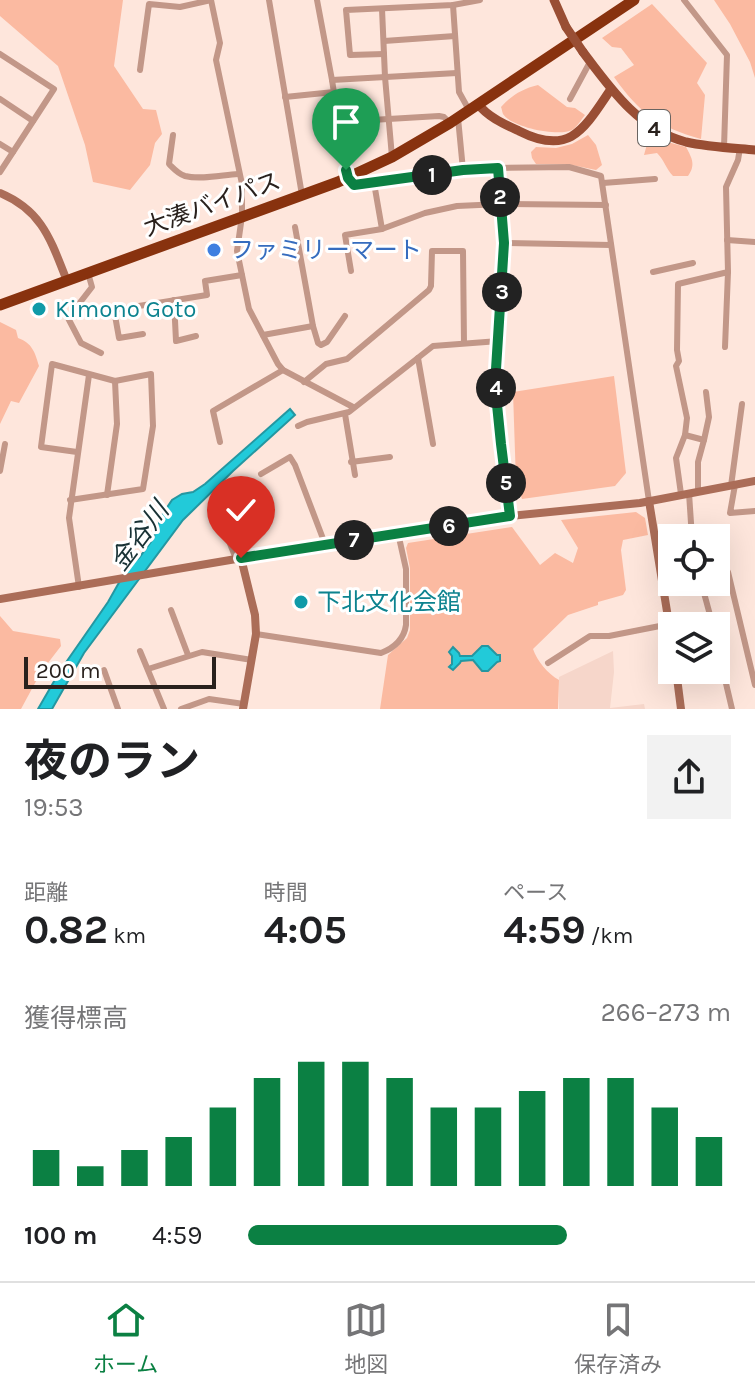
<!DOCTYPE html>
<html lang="ja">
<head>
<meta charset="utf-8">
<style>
  body { margin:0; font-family:Karla,"Noto Sans JP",sans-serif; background:#f2f2f2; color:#202124; height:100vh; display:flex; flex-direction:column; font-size:30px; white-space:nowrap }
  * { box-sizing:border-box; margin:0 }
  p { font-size:26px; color:#757577 }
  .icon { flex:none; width:44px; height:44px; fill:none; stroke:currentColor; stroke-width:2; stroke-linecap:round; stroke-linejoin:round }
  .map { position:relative; height:709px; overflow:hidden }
  .details { display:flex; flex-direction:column; background:#fff; flex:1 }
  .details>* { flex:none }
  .fabs { position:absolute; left:658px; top:524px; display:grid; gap:16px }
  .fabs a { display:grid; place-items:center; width:72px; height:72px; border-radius:0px; background:#fff; box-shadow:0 8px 32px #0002; font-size:40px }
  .scale { position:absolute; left:24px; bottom:20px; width:192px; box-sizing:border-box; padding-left:8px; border:4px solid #29211d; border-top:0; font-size:22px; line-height:28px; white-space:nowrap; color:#29211d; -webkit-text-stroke:6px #fff; paint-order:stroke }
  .pin { position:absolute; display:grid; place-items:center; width:68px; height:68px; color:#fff; margin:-82px -34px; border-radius:50% 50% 50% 0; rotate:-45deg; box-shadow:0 0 8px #0007 }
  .pin .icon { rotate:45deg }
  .km { position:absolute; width:40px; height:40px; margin:-20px; border-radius:50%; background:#222; color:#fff; font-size:22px; line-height:40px; text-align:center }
  .round { display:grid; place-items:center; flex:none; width:84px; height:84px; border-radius:0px; background:#f2f2f2 }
  .head { display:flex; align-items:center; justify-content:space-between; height:136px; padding:0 24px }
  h1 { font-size:44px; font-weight:700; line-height:60px }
  .stats { display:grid; grid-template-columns:repeat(3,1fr); gap:12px; height:136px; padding:8px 24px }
  .stats div { display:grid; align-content:center }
  .stats b { font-size:40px; font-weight:700 }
  .stats small { font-size:22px; font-weight:400 }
  .stats p { font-size:22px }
  .chart { height:224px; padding:16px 24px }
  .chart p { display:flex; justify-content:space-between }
  .chart svg { width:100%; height:144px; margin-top:8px; stroke:#0b8043; stroke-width:6 }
  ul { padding:0 24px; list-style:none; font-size:26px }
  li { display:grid; grid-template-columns:128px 96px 1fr; align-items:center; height:60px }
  li i { height:20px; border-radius:10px; background:#0b8043 }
  .tabs { display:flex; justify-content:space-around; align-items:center; height:112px; border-top:2px solid #e0e0e0; background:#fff; font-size:22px; color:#757577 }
  .tabs a { display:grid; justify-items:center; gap:4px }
  .tabs .active { color:#0b8043 }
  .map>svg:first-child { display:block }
</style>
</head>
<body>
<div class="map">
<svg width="755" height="709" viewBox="0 0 755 709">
  <rect width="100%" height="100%" fill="#fee6dc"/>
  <path fill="#f6d6ca" d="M613,651l1,21 -4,36 34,-4 1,5h-86v-32z"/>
  <g fill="#fbbaa1">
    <path d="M0,0h123l-9,66 29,43 13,1 6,24 -7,9 -5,22 -20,25 -37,-8 -8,-37 -27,-79 -58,-50z"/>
    <path d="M714,0h41v78l-5,-16 -20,-38z"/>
    <path d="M652,4l55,59 -10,20 8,12 -4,44c-42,-12 -61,-25 -87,-62l20,-12 -13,-17 -9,-1 -10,-9z"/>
    <path d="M538,85l29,22 8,1 10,7c-4,5 -8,12 -13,15 -14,7 -61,-3 -69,-16 -1,-2 -1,-5 -2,-7 11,-12 21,-18 37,-22z"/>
    <path d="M588,135l8,10 6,20 -6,5 -29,-6h-31l-4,-6 -1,-6 5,-5 20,1 16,-4z"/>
    <path d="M649,137l37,10c6,11 10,18 2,29h-15c-7,-7 -8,-15 -16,-23l-13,2z"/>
    <path d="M0,322l16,8 2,8c14,5 17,14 21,28l-20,37 -8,-2 -11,23z"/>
    <path d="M614,376l12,97 -11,13 -93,13 -6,-17 -3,-90z"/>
    <path d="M636,512l9,6 3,17 -25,5 -2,10 5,40 -3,5 -25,7v3l-30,10 -35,34c4,12 15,25 26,31l-1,29h-178l8,-54 19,-17 3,-8v-62l-4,-20 2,-5 104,-16 28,38 15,-12 18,10 5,-15 -17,-28z"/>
    <path d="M0,616l13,15 47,8 1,7 -20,26 -20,37h-21z"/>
  </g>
  <g fill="#22cad9" stroke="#2497a1" stroke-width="2">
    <path d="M290,409l5,6 -62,56 -50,49 -99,133 -32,56h-14l22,-38 48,-69 21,-37 10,-7 14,-19 9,-24 10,-15 10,-6 11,-2 12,-8z"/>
    <path d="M482,646h6l9,9h3v6l-3,1 -9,9h-6l-9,-11 -12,1 -1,2 -7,7 -4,-3 3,-3v-8l-3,-4 4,-5 6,6 1,3h12z"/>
  </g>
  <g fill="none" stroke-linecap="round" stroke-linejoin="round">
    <g stroke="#c29788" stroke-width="6">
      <path d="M211,0l9,43 -4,17 26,124v32l-5,35 5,24 7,34 29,55 5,6 70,37"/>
      <path d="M269,0l33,195"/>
      <path d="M317,0l15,80 14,90 2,8 6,7 109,-15 35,-2 71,-1 32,9 48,325"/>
      <path d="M684,0l43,55 -3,92"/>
      <path d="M453,5l6,87 10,18"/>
      <path d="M382,9l3,68 7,80"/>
      <path d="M384,41l71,-5"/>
      <path d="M0,54l54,35 -54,83"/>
      <path d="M384,54l-34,1 -4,-45 107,-5 27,-5"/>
      <path d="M140,70l9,-66 31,3 31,-7"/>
      <path d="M332,80l125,-7"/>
      <path d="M285,97l49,-5"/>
      <path d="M0,99l33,22"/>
      <path d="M570,99l20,-37"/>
      <path d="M458,118l5,52"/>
      <path d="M338,122l101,-6 5,1 6,6"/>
      <path d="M173,135l-4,29c5,5 9,10 16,12 16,4 37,-1 53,-2"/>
      <path d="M0,144l13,8"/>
      <path d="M498,168l6,75 -9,142 6,59 9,72"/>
      <path d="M374,183l8,46 43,-16 32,-7 44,-2 105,1"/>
      <path d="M603,183l52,-4"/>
      <path d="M295,227l18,99 5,17 3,2 6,-3 18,-26"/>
      <path d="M727,240l28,2"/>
      <path d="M504,243l107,2"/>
      <path d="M351,271l-6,-36 37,-6"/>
      <path d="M653,272l40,-9"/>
      <path d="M88,273l4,14 -24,31 13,25 20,10"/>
      <path d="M174,300l2,41 20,-5"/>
      <path d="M143,334l-24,4 -5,-28 93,-15 -2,-14 37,-6"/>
      <path d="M263,335l50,-9"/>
      <path d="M725,347l3,-75"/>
      <path d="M418,358l15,86"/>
      <path d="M304,382l22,-18 21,-5 82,-69 2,-4 1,-35h31l1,92"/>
      <path d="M345,414l10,61"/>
      <path d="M298,426l9,-4 42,-10 84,-66 66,-5"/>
      <path d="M685,435l19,5 -6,22v29"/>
      <path d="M704,440l5,-23 -3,-25"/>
      <path d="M220,442l-7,-31 70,-41"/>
      <path d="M351,462l39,-5"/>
      <path d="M0,471l5,-27"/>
      <path d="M261,474l29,-17 5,8 30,79"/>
      <path d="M735,485l-5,28 25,-2"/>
      <path d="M731,486l11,-82"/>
      <path d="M689,493l3,45"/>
      <path d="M681,494l-5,-36 9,-23 2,-17 -11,-52 3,-5 -2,-11 1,-66 50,-12 -2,-85 12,-27 2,-12"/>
      <path d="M107,495l10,-71 -2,-43"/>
      <path d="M70,500l73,-11 10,-63 -2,-52 -36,7 -63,-17 -11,83 36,5"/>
      <path d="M236,559l-15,-38 33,-23"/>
      <path d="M716,574l12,-2 27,113"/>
      <path d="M701,582l12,44"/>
      <path d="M79,587l-10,-69 20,-143"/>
      <path d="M171,610l17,45"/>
      <path d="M256,634l125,19c13,-5 23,-14 25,-28v-56l-8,-36"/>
      <path d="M716,641l16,68"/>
      <path d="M140,651l24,58"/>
      <path d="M548,663l42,-27h19l61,-12"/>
      <path d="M148,669l54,-17 50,8"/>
      <path d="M104,670l14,39"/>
      <path d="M181,709l28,-10 35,5"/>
    </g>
    <g stroke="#ab6d58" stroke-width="8">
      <path d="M0,193c43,18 51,48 67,88"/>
      <path d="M649,501l23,141"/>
      <path d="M241,558l14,57 1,19 -13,75"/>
      <path d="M0,599l325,-55 185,-28 130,-13 115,-22"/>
      <path d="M676,670l5,39"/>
    </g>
    <g stroke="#994e34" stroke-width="9">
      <path d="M554,0l12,27"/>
      <path d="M583,52c27,36 56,78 103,90 22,5 46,6 69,8"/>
      <path d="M478,104c10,13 26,20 41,27 51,26 65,-2 92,-42"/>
    </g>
    <path stroke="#88320e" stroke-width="11" d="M0,305l338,-123 54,-25 58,-34 184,-123"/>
    <path stroke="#994e34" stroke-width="9" d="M566,27l17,25"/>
  </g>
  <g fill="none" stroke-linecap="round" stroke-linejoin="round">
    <defs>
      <path id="route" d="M241,558l269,-42 -9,-72 -6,-59 9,-142 -6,-75 -35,2 -109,15 -6,-7 -2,-8"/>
    </defs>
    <use href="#route" stroke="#fff" stroke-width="16"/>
    <use href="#route" stroke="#0b8043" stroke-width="10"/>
  </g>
  <circle fill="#3f7fe0" stroke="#fff" stroke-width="3" cx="214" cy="250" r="8"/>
  <g fill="#0f9aa8" stroke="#fff" stroke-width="3">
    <circle cx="39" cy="309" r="8"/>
    <circle cx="301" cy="602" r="8"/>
  </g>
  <g text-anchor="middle" stroke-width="6" stroke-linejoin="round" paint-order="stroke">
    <rect fill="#fff" stroke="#696461" stroke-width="2" x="638" y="110" width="32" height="36" rx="6"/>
    <g font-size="22" font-weight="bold" fill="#29211d">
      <text x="654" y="136">4</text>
    </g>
    <g font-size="24" fill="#29211d" stroke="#fff">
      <text transform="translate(212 204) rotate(-20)" y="8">大湊バイパス</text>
    </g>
    <g font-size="24" fill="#366cbe" stroke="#fff" text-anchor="start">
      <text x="230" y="258">ファミリーマート</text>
    </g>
    <g font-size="24" fill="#0d838f" stroke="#fff" text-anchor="start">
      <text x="55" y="317">Kimono Goto</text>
      <text x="317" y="610">下北文化会館</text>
    </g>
    <g font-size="26" font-style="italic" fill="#183134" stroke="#fff">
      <text transform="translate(139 536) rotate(-53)" y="9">金谷川</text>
    </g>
  </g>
</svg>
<div class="fabs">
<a><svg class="icon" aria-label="locate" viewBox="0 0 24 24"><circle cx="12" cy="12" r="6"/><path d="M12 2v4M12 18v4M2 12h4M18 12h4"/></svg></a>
<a><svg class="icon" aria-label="layers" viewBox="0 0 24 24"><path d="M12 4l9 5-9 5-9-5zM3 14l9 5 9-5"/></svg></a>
</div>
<div class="scale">200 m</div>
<div class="pin" style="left:346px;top:170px;background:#1e9e55"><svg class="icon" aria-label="arrive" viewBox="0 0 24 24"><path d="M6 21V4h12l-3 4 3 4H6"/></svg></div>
<div class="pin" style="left:241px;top:558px;background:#d93025"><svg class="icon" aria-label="check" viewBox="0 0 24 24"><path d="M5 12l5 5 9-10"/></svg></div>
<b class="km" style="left:432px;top:175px">1</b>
<b class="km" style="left:500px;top:197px">2</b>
<b class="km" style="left:502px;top:292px">3</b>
<b class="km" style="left:496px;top:388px">4</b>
<b class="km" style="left:506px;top:483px">5</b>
<b class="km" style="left:449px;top:526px">6</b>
<b class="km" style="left:354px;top:540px">7</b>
</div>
<section class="details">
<div class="head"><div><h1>夜のラン</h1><p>19:53</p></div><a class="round"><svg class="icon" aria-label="share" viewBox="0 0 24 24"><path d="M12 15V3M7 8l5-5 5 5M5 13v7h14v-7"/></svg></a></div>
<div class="stats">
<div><p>距離</p><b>0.82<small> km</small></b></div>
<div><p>時間</p><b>4:05</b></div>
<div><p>ペース</p><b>4:59<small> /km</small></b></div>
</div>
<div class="chart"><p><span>獲得標高</span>266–273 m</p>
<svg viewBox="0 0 160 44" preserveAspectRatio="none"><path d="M5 44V33M15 44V38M25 44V33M35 44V29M45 44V20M55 44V11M65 44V6M75 44V6M85 44V11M95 44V20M105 44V20M115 44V15M125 44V11M135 44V11M145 44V20M155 44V29"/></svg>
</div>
<ul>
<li><b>100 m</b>4:59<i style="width:66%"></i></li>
</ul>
</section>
<nav class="tabs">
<a class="active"><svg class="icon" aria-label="home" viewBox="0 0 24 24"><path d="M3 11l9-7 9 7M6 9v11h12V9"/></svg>ホーム</a>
<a><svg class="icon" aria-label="map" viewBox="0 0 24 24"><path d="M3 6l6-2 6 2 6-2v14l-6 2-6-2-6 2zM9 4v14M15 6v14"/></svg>地図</a>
<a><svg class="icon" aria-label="saved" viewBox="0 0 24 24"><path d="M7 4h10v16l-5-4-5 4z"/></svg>保存済み</a>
</nav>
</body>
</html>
